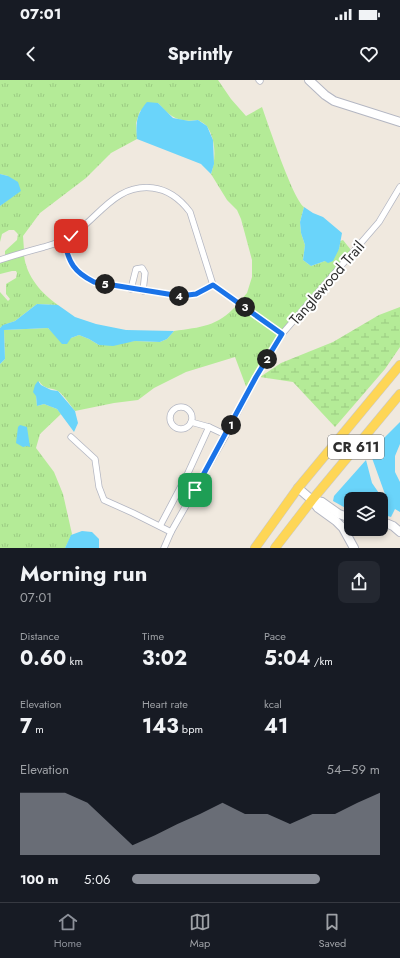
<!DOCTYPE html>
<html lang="en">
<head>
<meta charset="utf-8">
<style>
  body { margin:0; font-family:Jost,sans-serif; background:#242831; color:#f1f3f6; height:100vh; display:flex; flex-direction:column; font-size:15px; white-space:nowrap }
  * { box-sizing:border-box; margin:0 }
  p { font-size:13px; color:#9ea1a6 }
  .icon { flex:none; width:22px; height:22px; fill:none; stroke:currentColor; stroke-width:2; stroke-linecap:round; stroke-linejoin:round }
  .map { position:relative; height:468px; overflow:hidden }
  .sheet { display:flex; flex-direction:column; background:#171b24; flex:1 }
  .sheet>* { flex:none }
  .fabs { position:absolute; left:344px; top:412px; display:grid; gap:8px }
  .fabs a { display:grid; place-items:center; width:44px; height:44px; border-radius:8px; background:#171b24; box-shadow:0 2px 6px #0003; font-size:20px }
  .pin { position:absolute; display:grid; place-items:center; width:34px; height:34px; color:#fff; margin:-17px; border-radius:8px; box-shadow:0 2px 6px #0006 }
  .km { position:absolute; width:20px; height:20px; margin:-10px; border-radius:50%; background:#222; color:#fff; font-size:11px; line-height:20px; text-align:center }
  .round { display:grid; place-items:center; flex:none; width:42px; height:42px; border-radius:8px; background:#242831 }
  .headline { display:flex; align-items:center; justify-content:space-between; height:68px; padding:0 20px }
  h1 { font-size:22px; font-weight:700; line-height:30px }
  .metrics { display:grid; grid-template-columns:repeat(3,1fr); gap:6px; height:68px; padding:4px 20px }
  .metrics div { display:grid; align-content:center }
  .metrics b { font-size:20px; font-weight:700 }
  .metrics small { font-size:11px; font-weight:400 }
  .metrics p { font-size:11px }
  .chart { height:112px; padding:8px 20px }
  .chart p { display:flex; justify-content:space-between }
  .chart svg { width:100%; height:72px; margin-top:4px; fill:#8c9099; opacity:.7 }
  ul { padding:0 20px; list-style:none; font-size:13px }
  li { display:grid; grid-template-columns:64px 48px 1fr; align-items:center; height:30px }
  li i { height:10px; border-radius:5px; background:#8c9099 }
  .status { display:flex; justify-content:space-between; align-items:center; height:28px; padding:0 20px; background:#171b24; direction:ltr }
  .status svg { height:11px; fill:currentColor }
  header { display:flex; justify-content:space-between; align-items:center; height:52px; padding:0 20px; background:#171b24; font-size:18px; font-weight:700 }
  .menu { display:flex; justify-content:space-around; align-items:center; height:56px; border-top:1px solid #363941; background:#171b24; font-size:11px; color:#9ea1a6 }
  .menu a { display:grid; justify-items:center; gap:2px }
  .menu .current { color:#8c9099 }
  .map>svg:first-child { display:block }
</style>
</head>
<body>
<div class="status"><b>07:01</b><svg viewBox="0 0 49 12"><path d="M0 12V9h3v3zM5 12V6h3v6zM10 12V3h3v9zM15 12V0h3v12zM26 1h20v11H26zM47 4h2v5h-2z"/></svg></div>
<header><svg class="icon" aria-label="back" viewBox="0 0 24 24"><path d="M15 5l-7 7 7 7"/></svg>Sprintly<svg class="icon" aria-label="heart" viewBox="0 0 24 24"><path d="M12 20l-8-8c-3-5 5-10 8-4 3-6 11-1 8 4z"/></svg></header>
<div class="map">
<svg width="400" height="468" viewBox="0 0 400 468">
  <defs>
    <pattern id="grass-tufts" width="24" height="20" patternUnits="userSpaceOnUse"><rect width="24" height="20" fill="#b4eb97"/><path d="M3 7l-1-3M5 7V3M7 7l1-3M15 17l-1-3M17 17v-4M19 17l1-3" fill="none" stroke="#9bca82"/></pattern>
    <pattern id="wetland-marsh" width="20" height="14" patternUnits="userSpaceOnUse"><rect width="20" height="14" fill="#b4eb97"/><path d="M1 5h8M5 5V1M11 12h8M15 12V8" fill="none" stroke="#9bca82"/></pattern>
  </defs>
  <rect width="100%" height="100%" fill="#f0e9df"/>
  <g fill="url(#grass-tufts)">
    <path d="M0,0h218l13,19 15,17 16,-9c6,17 31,92 42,100l-4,15 1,11 4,12 -2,15 8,6 14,-5 14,-12 1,-8 3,-1 8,10 -69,80 -42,-29 7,-8 5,-16v-17l-11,-41 -4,-9 -10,-10 -16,-26c5,-14 5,-33 -3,-46 -2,-4 -7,-6 -10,-8 -19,3 -28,-3 -40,-17l-18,8 -4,12 1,16 -26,14 -25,25 -46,35 -17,23 1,14 -19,5v-4l12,-11 1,-6 -4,-4h-5l-7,4 -2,8v-36l7,-6 1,-24 -8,-2z"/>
    <path d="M24,175c2,21 18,39 34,50l-21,-1 -22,17 -11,4 -4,3v-36l8,9 2,-2 -4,-5v-10l10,-6 1,-5 -1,-2h-4l-12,3v-11z"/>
    <path d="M237,225l41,30 -31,54 -12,-32 -49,15 -32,16 -16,12 -24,3 -39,8c-4,-5 -12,-17 -17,-20 -7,-4 -14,-1 -19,-10l-3,15 1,10 7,-2 13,5 4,5 -21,20 -4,14 18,24 9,22 9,40 -7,14h-65v-184l5,-5 -1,-29 44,-2 6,6 17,4 8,-3 10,4 10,6 36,-4 25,1 7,-3 7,-8c27,-4 43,-4 63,-26z"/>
  </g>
  <path fill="url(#wetland-marsh)" d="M400,227v40l-15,22 -50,58 -42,-45 -33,-5 21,-14 52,-21 46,-27z"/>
  <g fill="#6ad4fa">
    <path d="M147,22l11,1 15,15 16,3 9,-1 9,6 6,14 1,24 -3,10 -10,-10 -64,-25c-1,-17 -1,-24 10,-37z"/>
    <path d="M0,94l8,2 10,6 3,9 -21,15z"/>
    <path d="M304,127l9,6 10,4 19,16 -3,16 -6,12 -5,2 -3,-2 -14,5 -8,-6 2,-15 -4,-12 -1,-11z"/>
    <path d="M37,224l21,1 17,12 21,7 30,6 48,1 -7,8 -7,3 -25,-1 -22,5 -14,-1 -10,-6 -10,-4 -8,3 -4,6h-5l-14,-16 -44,2 1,29 -5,5v-36l3,-3 12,-4z"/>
    <path d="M38,301l3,4 10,5 7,1 17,20 3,12 -4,9 -17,-23 -13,-5 -7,2 -1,-10 -3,-4 2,-7z"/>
    <path d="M400,342v22l-5,12v16l5,10v30l-5,-3 -4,8 -10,-3v-15h-30v12l-18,-10 1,-5 32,-36 6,23 9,13 5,1 -14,-39 4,-12z"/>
    <path d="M20,345l7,2 3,20 -3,-1 -4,1 -7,-4 2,-16z"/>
    <path d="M82,451l10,1 7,7v9h-34l6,-13z"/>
  </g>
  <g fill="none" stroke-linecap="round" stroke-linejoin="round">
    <defs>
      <g id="street">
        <path d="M259,0l1,1"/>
        <path d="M64,161c5,22 10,31 30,41l86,14 16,-2 17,-9"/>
        <path d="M0,180c15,-5 29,-9 44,-13 6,-2 14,-4 20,-7 32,-16 48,-57 89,-52 16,2 28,12 37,24l23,73 69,49"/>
        <path d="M131,209l5,-20 6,-1 3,5 -2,18"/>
        <circle cx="181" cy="338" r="11"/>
        <path d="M191,342l18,5 17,8"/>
        <path d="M71,357l24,22 4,28 5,13 29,13 38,19"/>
        <path d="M160,446l28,-53 21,-46"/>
        <path d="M164,468l7,-16 55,-97 30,-58 26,-43 97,-112 21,-35"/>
      </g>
      <g id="secondary">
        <path d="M309,0l16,15 9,6 66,21"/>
        <path d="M298,408l14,12 6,8 18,13 7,7 11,20"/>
        <path d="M312,420l10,2 17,12 12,4"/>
        <path d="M381,441l12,5 7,6"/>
      </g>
      <g id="primary">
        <path d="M255,468l43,-60 102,-123"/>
        <path d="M275,468l37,-48 88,-106"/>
      </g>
    </defs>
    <use href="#street" stroke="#b3b6c2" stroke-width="7"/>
    <use href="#secondary" stroke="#b3b6c2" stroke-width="10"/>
    <use href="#primary" stroke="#c9c9c9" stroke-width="10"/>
    <use href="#street" stroke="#fff" stroke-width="5.5"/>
    <use href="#secondary" stroke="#fff" stroke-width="8"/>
    <use href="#primary" stroke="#fed656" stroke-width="9"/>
  </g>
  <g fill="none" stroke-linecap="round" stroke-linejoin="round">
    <defs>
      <path id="route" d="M71,156l-7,5c5,22 10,31 30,41l86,14 16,-2 17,-9 69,49 -26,43 -61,113"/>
    </defs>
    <use href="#route" stroke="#fff" stroke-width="8"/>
    <use href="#route" stroke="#1a73e8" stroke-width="5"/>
  </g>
  <g text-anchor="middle" stroke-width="4" stroke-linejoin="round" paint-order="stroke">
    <rect fill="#fff" stroke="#6d6d6d" stroke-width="1" x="328" y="355" width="56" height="24" rx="3"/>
    <g font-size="14" font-weight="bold" fill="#2e2e2e">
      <text x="356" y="372">CR 611</text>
    </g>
    <g font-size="15" fill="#2e2e2e" stroke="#fff">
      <text transform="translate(327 203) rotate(-49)" y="5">Tanglewood Trail</text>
    </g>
  </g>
</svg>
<div class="fabs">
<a><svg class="icon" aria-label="layers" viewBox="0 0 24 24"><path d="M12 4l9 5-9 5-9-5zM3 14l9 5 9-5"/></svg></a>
</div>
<div class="pin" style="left:195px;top:410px;background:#1e9e55"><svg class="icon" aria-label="arrive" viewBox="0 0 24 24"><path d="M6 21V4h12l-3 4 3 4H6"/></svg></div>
<div class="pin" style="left:71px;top:156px;background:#d93025"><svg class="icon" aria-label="check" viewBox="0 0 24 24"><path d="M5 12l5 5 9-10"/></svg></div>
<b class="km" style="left:231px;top:345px">1</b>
<b class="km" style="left:267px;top:279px">2</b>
<b class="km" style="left:245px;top:227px">3</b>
<b class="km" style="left:179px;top:216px">4</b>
<b class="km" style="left:105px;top:204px">5</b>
</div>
<section class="sheet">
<div class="headline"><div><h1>Morning run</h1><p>07:01</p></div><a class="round"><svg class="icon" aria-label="share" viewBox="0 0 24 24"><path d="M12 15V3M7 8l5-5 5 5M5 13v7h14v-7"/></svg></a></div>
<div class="metrics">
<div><p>Distance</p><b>0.60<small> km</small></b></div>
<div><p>Time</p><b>3:02</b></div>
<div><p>Pace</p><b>5:04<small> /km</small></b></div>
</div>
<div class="metrics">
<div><p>Elevation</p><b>7<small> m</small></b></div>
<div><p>Heart rate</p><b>143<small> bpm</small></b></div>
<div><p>kcal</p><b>41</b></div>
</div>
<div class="chart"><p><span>Elevation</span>54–59 m</p>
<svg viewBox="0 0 160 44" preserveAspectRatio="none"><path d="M0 44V6L10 6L20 6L30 12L40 25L50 38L60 32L70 25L80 19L90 12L100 19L110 19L120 25L130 19L140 19L150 12L160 6V44z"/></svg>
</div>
<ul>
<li><b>100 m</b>5:06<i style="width:76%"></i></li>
</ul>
</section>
<nav class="menu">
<a class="current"><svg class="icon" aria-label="home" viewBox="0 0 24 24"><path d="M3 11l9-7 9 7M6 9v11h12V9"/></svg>Home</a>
<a><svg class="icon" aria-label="map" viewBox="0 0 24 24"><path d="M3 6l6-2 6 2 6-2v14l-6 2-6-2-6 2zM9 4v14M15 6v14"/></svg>Map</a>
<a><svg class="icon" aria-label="saved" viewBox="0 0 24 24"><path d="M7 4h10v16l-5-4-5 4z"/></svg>Saved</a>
</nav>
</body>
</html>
